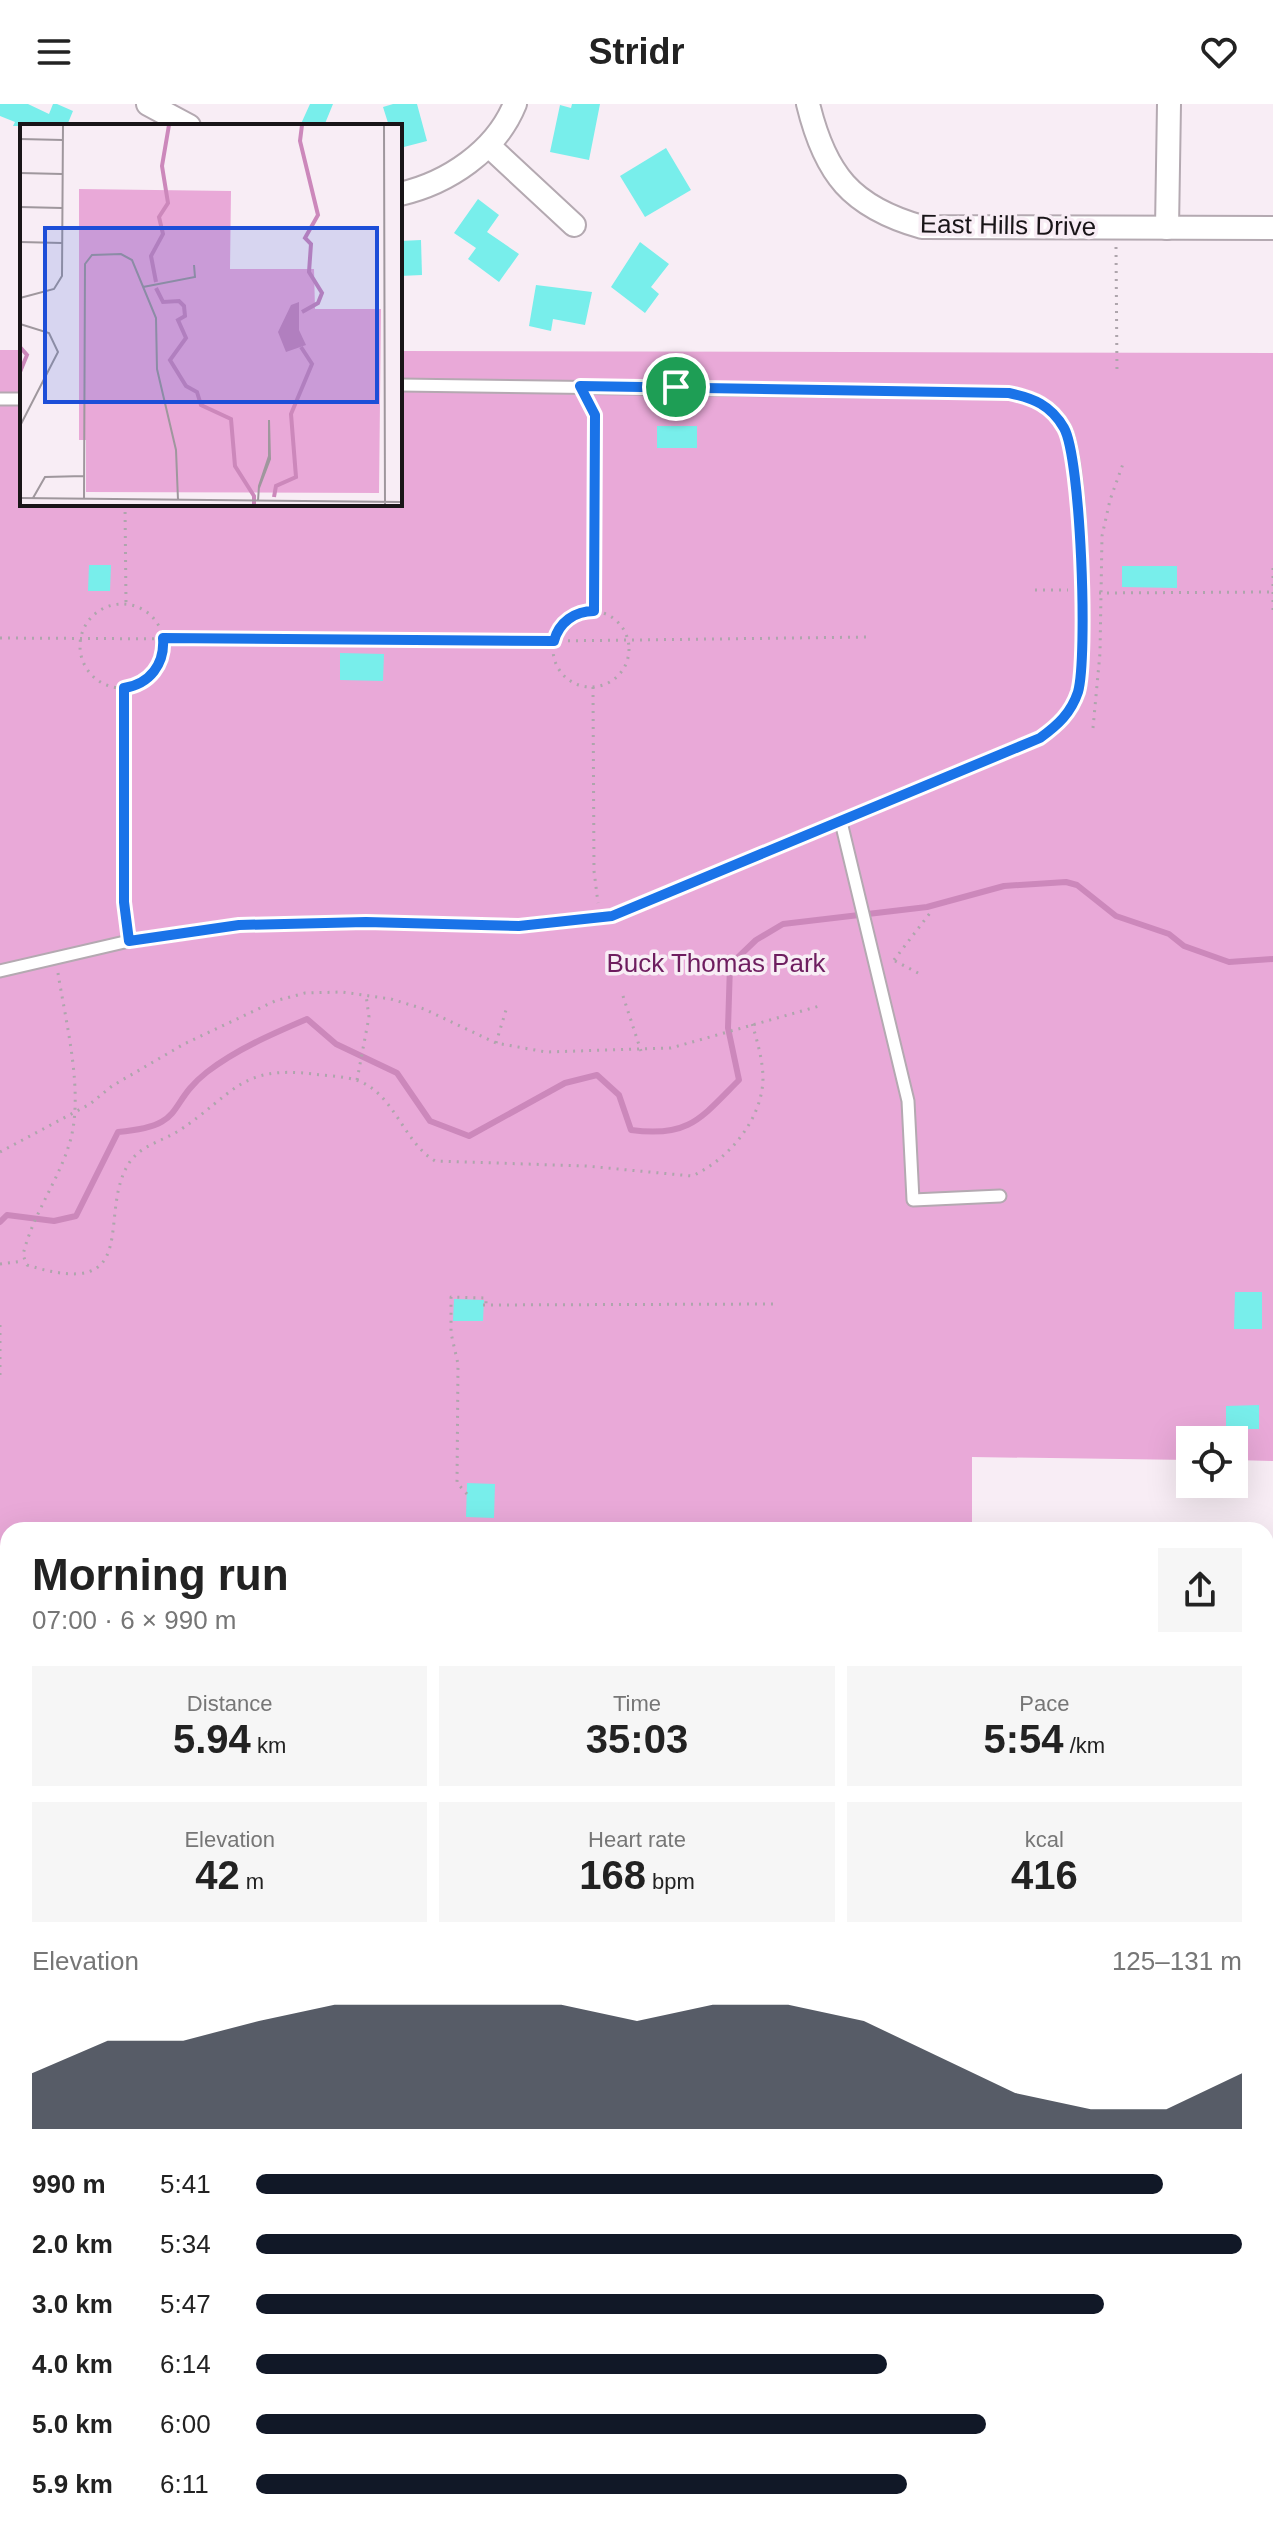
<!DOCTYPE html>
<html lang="en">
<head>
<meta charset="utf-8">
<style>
  body { margin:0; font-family:Arial,sans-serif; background:#f6f6f6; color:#222; height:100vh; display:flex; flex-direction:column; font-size:30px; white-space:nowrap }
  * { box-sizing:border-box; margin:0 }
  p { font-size:26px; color:#767676 }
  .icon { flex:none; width:44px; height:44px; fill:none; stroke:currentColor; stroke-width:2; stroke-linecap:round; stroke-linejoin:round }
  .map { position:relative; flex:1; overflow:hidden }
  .drawer { position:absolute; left:0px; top:1418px; width:1274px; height:1010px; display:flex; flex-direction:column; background:#fff; border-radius:24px 24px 0 0; box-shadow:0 8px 32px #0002 }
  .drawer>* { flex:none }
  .fabs { position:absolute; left:1176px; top:1322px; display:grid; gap:16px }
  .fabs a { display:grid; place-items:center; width:72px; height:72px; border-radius:0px; background:#fff; box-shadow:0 8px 32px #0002; font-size:40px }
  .pin { position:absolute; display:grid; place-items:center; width:68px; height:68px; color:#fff; margin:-34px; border:4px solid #fff; border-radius:50%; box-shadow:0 2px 8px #0007 }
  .round { display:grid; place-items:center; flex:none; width:84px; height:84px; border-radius:0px; background:#f6f6f6 }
  .overview { display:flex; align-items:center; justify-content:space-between; height:136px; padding:0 32px }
  h1 { font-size:44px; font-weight:600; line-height:60px }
  .metrics { display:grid; grid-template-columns:repeat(3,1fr); gap:12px; height:136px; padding:8px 32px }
  .metrics div { display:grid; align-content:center; border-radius:0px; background:#f6f6f6; text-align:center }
  .metrics b { font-size:40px; font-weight:600 }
  .metrics small { font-size:22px; font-weight:400 }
  .metrics p { font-size:22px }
  .chart { height:224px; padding:16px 32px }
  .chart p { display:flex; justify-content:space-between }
  .chart svg { width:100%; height:144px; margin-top:8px; fill:#111827; opacity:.7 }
  ul { padding:0 32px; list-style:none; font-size:26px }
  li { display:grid; grid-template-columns:128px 96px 1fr; align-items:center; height:60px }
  li i { height:20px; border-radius:10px; background:#111827 }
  header { display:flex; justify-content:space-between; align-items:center; height:104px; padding:0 32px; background:#fff; font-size:36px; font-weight:600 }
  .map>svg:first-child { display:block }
</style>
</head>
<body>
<header><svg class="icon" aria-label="menu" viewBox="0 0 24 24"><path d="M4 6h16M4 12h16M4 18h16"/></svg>Stridr<svg class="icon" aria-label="heart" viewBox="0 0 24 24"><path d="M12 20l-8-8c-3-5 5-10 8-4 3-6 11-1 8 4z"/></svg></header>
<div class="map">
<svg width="1273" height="2427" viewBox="0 0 1273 2427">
  <rect width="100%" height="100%" fill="#f8edf5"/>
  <path fill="#e9a9d8" d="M0,246h22v154h378v-153l873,2v1108l-39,-1v-20h-44v20l-218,-3v73h-964v994h669v7h-677z"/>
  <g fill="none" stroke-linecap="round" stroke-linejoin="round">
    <g stroke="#c8b" stroke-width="6">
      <path d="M0,1118l7,-7 47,6 22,-5 42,-84c70,-6 47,-27 89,-60 30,-23 65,-38 100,-53l29,25 61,29 33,48 39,15 96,-53 32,-8 22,20 12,35c58,8 70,-12 108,-50l-11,-52 2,-63 26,-25 27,-16 144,-17 77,-21 62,-4 11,3 39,31 53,18 15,12 45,16 44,-3"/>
      <path d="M0,1844l8,1"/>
      <path d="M1266,1909l7,2"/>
    </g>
  </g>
  <g fill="#78eeeb">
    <path d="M0,0h28l21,10 4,-10h4l16,7 -5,12 7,3h-62l2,-4 -15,-6z"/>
    <path d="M310,0h23l-9,22h-24z"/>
    <path d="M393,0h24l10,37 -27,7v-22h-11l-6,-19z"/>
    <path d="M572,0h28l-11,56 -39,-8 10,-47 11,3z"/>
    <path d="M666,44l25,42 -46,27 -25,-41z"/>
    <path d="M478,95l21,16 -12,17 32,22 -20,28 -31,-23 8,-11 -22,-15z"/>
    <path d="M421,136l1,35 -22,1v-35z"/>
    <path d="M640,138l29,22 -18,23 8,7 -14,19 -34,-26z"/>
    <path d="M536,181l56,7 -7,33 -32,-6 -2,12 -22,-5z"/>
    <rect x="657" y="322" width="40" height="22"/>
    <path d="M89,461h22l-1,26h-22z"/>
    <path d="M1122,462h55v22l-55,-1z"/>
    <path d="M340,549l44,1 -1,27 -43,-1z"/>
    <path d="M1235,1188h27v37h-28z"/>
    <path d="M454,1195l30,1 -1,21h-30z"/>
    <path d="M1259,1301v24h-33v-23z"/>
    <path d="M467,1379l28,1 -1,34 -28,-1z"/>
  </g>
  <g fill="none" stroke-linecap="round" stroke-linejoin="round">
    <defs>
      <g id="service">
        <path d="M0,295h22"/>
        <path d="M841,718l67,279 5,99 87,-4"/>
        <path d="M0,867l129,-30 110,-16 127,-3 153,4 93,-10 428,-178c18,-14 35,-27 39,-51 8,-41 3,-228 -15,-260 -13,-22 -31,-29 -55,-34l-609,-8"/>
      </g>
      <g id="minor">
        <path d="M148,0l41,22"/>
        <path d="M808,0c17,70 43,103 114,123l351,1"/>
        <path d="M489,42l85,79"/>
        <path d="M400,90c48,-11 96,-43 115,-90"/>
        <path d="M1167,124l2,-124"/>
      </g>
    </defs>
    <use href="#service" stroke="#b4a9b1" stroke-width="15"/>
    <use href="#minor" stroke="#b4a9b1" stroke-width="26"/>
    <g stroke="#aea5ac" stroke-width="3" stroke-dasharray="2 6" stroke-linecap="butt">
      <path d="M1116,143l1,128"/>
      <path d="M589,299l6,12 -1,195"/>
      <path d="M125,400l1,100"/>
      <path d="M1273,464v44"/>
      <path d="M1035,486h33"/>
      <path d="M1099,489l172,-1"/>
      <circle cx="122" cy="542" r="42"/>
      <circle cx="591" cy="545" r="38"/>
      <path d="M0,534l554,3 317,-4"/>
      <path d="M593,583l1,184 4,32"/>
      <path d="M124,585l3,236"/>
      <path d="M1093,624l7,-75 2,-117 8,-36 14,-39"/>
      <path d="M894,856l36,-47"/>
      <path d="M895,857l27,14"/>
      <path d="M58,869c8,51 27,123 11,172 -12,38 -37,71 -46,110l4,10c118,37 69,-50 102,-102 12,-18 34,-22 51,-33 54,-36 60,-65 133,-56 14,2 30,2 43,6 38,12 47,62 79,81l151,5 106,10c36,-16 70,-56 71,-97 0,-19 -6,-38 -11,-56"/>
      <path d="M623,892l18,55"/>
      <path d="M496,939l10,-33"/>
      <path d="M357,976l12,-63 -3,-22"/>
      <path d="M0,1048l90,-48 22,-18 72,-42 91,-43 30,-8 37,-1 49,7 33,10 72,34 50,9 125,-4 152,-43"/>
      <path d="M0,1160l23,-3"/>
      <path d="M483,1201l294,-1"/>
      <path d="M0,1221v53"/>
      <path d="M467,1390l-10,-11 1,-119 -7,-31v-36l35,1v7"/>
      <path d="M0,1529h8"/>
      <path d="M0,1697l8,-2"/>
      <path d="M0,1774l8,1"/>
    </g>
    <use href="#service" stroke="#fff" stroke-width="11"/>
    <use href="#minor" stroke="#fff" stroke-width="22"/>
  </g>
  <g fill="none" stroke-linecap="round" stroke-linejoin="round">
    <defs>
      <path id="route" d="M580,282l429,7c24,5 42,12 55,35 17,30 24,229 14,264 -7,21 -20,33 -38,46l-428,178 -93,10 -153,-4 -127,3 -110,16 -5,-39v-214c26,-4 41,-24 39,-50l391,3c5,-19 21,-30 40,-30l1,-196z"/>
    </defs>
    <use href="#route" stroke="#fff" stroke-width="16"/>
    <use href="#route" stroke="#1a73e8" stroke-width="10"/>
  </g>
  <g text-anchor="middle" stroke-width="7" stroke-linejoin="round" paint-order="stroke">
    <g font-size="26" fill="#191518" stroke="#f8edf5">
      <text transform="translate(1008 121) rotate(1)" y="9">East Hills Drive</text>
    </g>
    <g font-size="26" fill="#6e1d5f" stroke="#f8edf5">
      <text x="716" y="868">Buck Thomas Park</text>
    </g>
  </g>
  <g transform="translate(20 20)">
    <rect width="382" height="382" fill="#f8edf5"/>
    <path d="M59,65l152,2 -1,78h84l1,40h66l-2,184 -293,-1v-52h-7z" fill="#e9a9d8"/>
    <path d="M279,178v28l7,15 -20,7 -8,-20 13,-27z" fill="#c8b"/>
    <path fill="none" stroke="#c8b" stroke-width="4" d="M282,1l-2,16 18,74 -13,23 6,6 -2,28 13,21 -4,10 -16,9M136,158l-5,-26 12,-22 -4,-17 9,-14 -6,-37 7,-41M136,164l7,14 16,-1 5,5 1,10 -7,4 8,18 -16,22 16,26 11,6 4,13 30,14 4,47 19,30v9M0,223l7,8 -7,17M254,373l2,-11 20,-9 -5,-63 21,-50 -11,-17"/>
    <path fill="none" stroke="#9f979d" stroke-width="2" d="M364,1l1,380M0,15l43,1M0,49l42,1M0,83l42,1M0,118l42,1M123,163l52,-10 -1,-12M0,174l34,-9 8,-13 1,-151M0,200l29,9 9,19 -38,74M0,374l382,4M13,374l12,-21 39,-1M64,375l1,-235 7,-9 29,-1 11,6 24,58 1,51 19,81 2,50M238,377l1,-15 10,-30v-36l1,39 -11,29"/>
    <path fill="#1d4ed8" fill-opacity="0.15" stroke="#1d4ed8" stroke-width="4" d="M25,104h332v174h-332z"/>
    <rect width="382" height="382" fill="none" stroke="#191518" stroke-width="4"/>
  </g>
</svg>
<div class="fabs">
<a><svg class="icon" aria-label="locate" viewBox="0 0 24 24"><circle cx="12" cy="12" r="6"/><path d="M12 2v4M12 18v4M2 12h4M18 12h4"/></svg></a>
</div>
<div class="pin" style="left:676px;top:283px;background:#1e9e55"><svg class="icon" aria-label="arrive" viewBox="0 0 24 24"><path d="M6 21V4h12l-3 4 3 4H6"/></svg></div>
<section class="drawer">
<div class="overview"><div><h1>Morning run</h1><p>07:00 · 6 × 990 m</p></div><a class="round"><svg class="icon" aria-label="share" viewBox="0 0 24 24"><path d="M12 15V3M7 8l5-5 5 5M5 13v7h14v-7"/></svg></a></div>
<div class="metrics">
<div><p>Distance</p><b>5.94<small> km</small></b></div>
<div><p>Time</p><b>35:03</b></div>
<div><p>Pace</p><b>5:54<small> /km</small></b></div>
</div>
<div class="metrics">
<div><p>Elevation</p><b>42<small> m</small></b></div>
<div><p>Heart rate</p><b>168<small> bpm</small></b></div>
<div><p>kcal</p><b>416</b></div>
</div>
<div class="chart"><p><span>Elevation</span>125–131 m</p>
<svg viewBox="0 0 160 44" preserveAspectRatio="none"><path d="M0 44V27L10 17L20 17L30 11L40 6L50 6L60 6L70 6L80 11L90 6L100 6L110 11L120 22L130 33L140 38L150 38L160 27V44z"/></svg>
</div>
<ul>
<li><b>990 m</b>5:41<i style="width:92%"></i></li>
<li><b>2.0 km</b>5:34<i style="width:100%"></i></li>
<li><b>3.0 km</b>5:47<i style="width:86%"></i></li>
<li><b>4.0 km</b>6:14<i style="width:64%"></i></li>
<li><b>5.0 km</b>6:00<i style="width:74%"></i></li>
<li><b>5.9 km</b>6:11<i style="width:66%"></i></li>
</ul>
</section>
</div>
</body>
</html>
